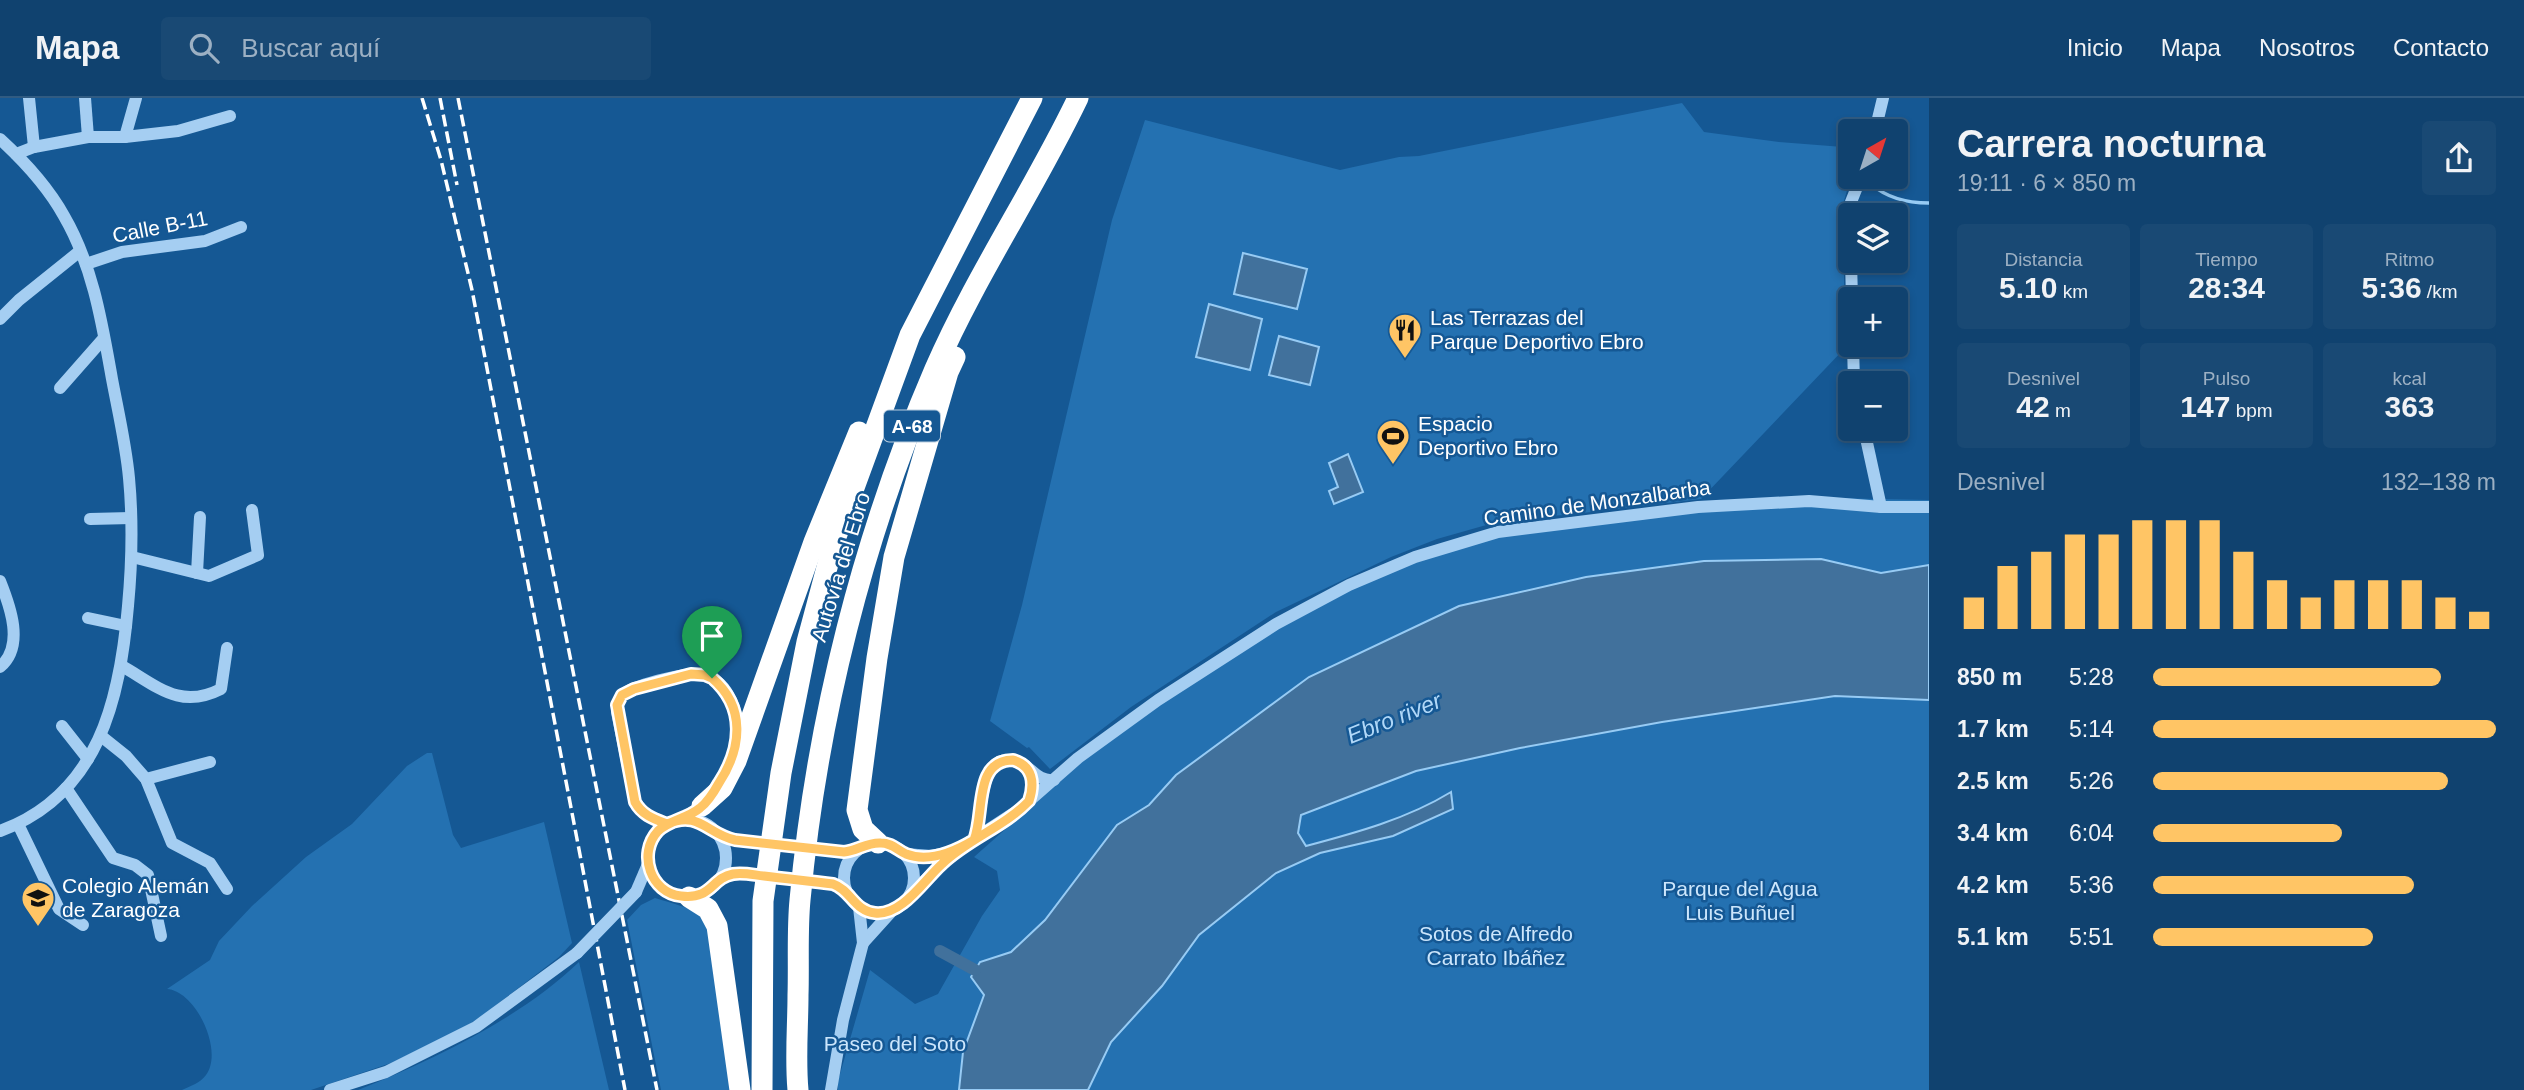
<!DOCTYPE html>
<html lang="es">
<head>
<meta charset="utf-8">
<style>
  body { margin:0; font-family:Helvetica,sans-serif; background:#194974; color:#f1f3f6; height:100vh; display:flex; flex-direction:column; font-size:26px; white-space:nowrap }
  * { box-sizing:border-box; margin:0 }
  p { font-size:23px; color:#9cb0c3 }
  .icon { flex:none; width:38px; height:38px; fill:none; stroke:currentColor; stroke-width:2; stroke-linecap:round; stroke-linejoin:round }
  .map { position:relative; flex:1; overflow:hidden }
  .details { display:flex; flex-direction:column; background:#10426f; width:595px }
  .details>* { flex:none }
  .needle { width:46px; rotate:39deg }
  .fabs { position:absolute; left:1838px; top:21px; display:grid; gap:14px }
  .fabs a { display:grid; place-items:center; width:70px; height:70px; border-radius:7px; background:#10426f; box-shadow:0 4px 10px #0003,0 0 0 2px #305b82; font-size:35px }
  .pin { position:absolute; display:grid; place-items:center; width:60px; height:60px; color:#fff; margin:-72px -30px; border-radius:50% 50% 50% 0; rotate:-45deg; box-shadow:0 0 7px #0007 }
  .pin .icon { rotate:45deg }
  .round { display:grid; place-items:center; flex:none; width:74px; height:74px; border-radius:7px; background:#194974 }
  .headline { display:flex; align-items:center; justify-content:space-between; height:119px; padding:0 28px }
  h1 { font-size:38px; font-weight:600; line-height:52px }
  .figures { display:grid; grid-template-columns:repeat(3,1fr); gap:10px; height:119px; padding:7px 28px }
  .figures div { display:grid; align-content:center; border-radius:7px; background:#194974; text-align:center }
  .figures b { font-size:30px; font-weight:600 }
  .figures small { font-size:19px; font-weight:400 }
  .figures p { font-size:19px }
  .chart { height:196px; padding:14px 28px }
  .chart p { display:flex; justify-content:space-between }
  .chart svg { width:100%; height:126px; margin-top:7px; stroke:#ffc565; stroke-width:6 }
  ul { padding:0 28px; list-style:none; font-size:23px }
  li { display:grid; grid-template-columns:112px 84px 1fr; align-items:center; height:52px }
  li i { height:18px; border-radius:9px; background:#ffc565 }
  header { display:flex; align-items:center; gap:42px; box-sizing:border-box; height:98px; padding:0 35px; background:#10426f; border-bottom:2px solid #305b82 }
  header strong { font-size:33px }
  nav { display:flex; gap:38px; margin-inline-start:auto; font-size:24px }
  .search { width:490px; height:63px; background:#194974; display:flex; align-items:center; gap:18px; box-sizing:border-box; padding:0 24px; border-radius:7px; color:#9cb0c3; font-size:26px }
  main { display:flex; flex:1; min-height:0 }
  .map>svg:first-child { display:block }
</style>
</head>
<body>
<header>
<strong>Mapa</strong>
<div class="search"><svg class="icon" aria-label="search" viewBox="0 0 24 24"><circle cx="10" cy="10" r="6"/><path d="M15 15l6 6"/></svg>Buscar aquí</div>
<nav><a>Inicio</a><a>Mapa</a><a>Nosotros</a><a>Contacto</a></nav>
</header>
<main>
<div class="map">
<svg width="1929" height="992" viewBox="0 0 1929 992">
  <rect width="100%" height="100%" fill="#155894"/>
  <g fill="#2471b1">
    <path d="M1682,5l22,29 75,10 64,5 7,4 1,26 -8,27 2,144 -144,151 -135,16 -55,3 -74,21 -46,18 -115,55 -145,95 -81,62 -21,-22 -2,1 -37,-27 32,-116 90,-385 33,-100 195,50 59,-13 20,-1z"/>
    <path d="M1776,399l153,3v65l-48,8 -60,-14 -120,3 -115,15 -127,29 -150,71 -133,98 -27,30 -32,20 -72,95 -34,32 -31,10 4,33 -21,57 -4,38h-121v-9l32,-111 45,34 23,-10 44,-78 18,-26 -3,-19 -23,-14 70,-62 10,-15 104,-80 191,-115 149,-53z"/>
    <path d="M1835,598l94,4v390h-841l23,-48 51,-56 37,-51 77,-62 44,-20 73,-17 57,-44c-43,28 -95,41 -145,54l-7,-13 3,-18 115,-44 104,-23 142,-26z"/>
    <path d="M427,655h5l21,82 8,13 83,-26 28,121 -13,14 -77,59 -20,13 -71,34 -80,27h-129c9,-4 18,-7 24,-15 18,-24 -10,-84 -39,-86l43,-29 9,-19 33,-35 54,-49 46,-33 55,-58z"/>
    <path d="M655,800c17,5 35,10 51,18l28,174h-73l-34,-170 14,-15z"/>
    <path d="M579,864l30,128h-251c75,-30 163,-72 221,-128z"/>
  </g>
  <g fill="#41719c" stroke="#97cbf4" stroke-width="2">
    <path d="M1243,155l64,16 -10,40 -63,-15z"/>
    <path d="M1209,206l53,15 -12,51 -54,-13z"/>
    <path d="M1279,238l40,11 -9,38 -41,-10z"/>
    <path d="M1348,356l15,38 -29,12 -5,-13 9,-4 -9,-24z"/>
    <path d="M1821,461l60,14 48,-8v135l-94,-4 -173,26 -142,26 -104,23 -115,44 -3,18 8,13c49,-13 101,-27 145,-54l2,17 -60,27 -73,17 -44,20 -77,62 -37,51 -51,56 -23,48h-129l4,-38 21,-57 -13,-18 9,-15 31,-10 34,-32 72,-95 32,-20 27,-30 133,-98 150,-71 127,-29 118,-16z"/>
  </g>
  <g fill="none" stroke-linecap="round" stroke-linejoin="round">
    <path stroke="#97cbf4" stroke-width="3.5" d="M1871,86c16,14 38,19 58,19"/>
    <path stroke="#41719c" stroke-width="12" d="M940,853l35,19"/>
    <g stroke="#a5cef2" stroke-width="12">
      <path d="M29,0l5,49"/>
      <path d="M85,0l3,39"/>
      <path d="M1875,33l8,-33"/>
      <path d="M125,39l11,-39"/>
      <path d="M0,41c25,23 48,48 64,77 29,50 38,107 48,163 6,32 14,66 17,99 4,43 3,85 -1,128 -8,93 -29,189 -128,225"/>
      <path d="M16,56l18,-7 54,-10h37l53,-6 52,-15"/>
      <path d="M1850,117l1,-13 10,-25"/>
      <path d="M1851,163l1,38"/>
      <path d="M86,166l36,-12 83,-11 36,-14"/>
      <path d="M0,221l19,-19 61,-49"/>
      <path d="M1853,247l1,38"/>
      <path d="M60,290l44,-50"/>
      <path d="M1864,331l17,78"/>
      <path d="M90,421l41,-1"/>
      <path d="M132,459l77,19 49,-21 -6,-45"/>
      <path d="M197,475l3,-56"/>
      <path d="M0,483c10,25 25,65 0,86"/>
      <path d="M88,520l38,8"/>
      <path d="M122,568c35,20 58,44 99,23l6,-41"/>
      <path d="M62,628l26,33"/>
      <path d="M101,638l25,20 20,23 26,64 38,20 17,26"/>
      <path d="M146,681l64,-17"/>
      <path d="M66,690l47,70 22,7 13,10 13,61"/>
      <path d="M681,721l16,-9 9,-8"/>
      <circle cx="687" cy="760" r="39"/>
      <path d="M18,726l41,85 24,16"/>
      <path d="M667,726l-21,-9 -11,-13 -18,-90c0,-8 2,-14 8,-19 12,-8 67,-23 80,-18 25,8 35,41 32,64"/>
      <path d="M974,742c10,-22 2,-88 41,-79 16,3 20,21 39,19"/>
      <circle cx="879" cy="780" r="35"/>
      <path d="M905,756l26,2 22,-4"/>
      <path d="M636,794l12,-28"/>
      <path d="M911,796l43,-42 66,-43 58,-51 80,-58 118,-76 73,-39 66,-28 83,-25 200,-25 111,-6 72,6h48"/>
      <path d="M863,845l28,-31"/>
      <path d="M330,992l56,-18 90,-45 101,-74"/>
      <path d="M831,992l12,-70 20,-77 -4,-36"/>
    </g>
    <g stroke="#fff" stroke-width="21">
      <path d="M702,708l20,-18 14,-27 78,-219 45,-110"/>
      <path d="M878,745l-15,-14 -6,-19 20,-152 17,-101 54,-185 7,-15"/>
      <path d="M689,799l19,12 9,17 23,164"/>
      <path d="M762,992l1,-189 18,-128 26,-131 26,-97 77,-210 122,-237"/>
      <path d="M798,992c-3,-32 0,-64 0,-95 1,-32 -1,-64 2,-95 17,-182 63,-364 135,-531 41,-94 99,-179 143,-271"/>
    </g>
    <g stroke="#fff" stroke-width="3.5" stroke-dasharray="12 5" stroke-linecap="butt">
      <path d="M422,0l19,62 31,130 153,800"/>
      <path d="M440,0l17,87"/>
      <path d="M458,0l199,992"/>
    </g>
    <g stroke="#a5cef2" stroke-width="12">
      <path d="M735,742l109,12"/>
      <path d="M740,775l93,11"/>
      <path d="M577,855l59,-61"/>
    </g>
  </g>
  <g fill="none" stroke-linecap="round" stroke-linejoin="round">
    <defs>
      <path id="route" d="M712,580c34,29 30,70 7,105 -5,9 -11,19 -19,25 -13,11 -31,12 -42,23 -21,23 -7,62 23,65 31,4 30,-18 52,-22 10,-2 21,1 31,2 23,3 46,5 69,8 18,6 21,27 42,29 27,3 49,-33 67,-49 26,-25 62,-37 87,-63 6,-18 4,-35 -16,-41 -40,0 -28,54 -39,80 -20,12 -45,23 -68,14 -9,-4 -14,-11 -25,-11 -14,-1 -24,8 -37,9l-109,-12c-28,-6 -36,-30 -68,-16 -13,-5 -25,-9 -32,-22l-18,-97 5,-10 12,-6 57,-15 14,1 7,3"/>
    </defs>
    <use href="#route" stroke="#fff" stroke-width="14"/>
    <use href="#route" stroke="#ffc565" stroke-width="9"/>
  </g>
  <defs>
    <symbol id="restaurant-pin" viewBox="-11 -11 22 30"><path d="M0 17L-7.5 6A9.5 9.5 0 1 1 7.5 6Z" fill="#ffc565" stroke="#155894"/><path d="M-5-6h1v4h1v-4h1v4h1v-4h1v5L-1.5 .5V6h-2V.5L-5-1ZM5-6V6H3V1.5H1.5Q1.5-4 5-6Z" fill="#111"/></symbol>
    <symbol id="stadium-pin" viewBox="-11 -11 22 30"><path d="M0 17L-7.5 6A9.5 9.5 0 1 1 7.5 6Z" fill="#ffc565" stroke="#155894"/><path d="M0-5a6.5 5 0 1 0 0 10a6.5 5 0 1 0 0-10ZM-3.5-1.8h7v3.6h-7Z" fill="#111"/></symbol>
    <symbol id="school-pin" viewBox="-11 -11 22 30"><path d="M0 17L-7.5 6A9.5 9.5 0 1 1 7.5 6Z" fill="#ffc565" stroke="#155894"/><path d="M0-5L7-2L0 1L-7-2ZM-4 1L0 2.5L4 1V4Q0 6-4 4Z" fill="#111"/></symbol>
  </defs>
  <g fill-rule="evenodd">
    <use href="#restaurant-pin" x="1386" y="213" width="38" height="52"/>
    <use href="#stadium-pin" x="1374" y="319" width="38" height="52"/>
    <use href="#school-pin" x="19" y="781" width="38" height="52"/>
  </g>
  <g text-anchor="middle" stroke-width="5" stroke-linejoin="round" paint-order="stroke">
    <rect fill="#155894" stroke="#b9cddf" stroke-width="2" x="884" y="312.5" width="56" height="31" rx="5"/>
    <g font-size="19" font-weight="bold" fill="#fff">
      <text x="912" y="335">A-68</text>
    </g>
    <g font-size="21" fill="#fff" stroke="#155894">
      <text transform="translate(160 129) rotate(-11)" y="7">Calle B-11</text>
      <text transform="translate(1597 405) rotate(-8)" y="7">Camino de Monzalbarba</text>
      <text transform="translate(841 469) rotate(-73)" y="7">Autovía del Ebro</text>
    </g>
    <g font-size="21" fill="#fff" stroke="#155894" text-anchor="start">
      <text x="1430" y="227">Las Terrazas del<tspan x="1430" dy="24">Parque Deportivo Ebro</tspan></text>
      <text x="1418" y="333">Espacio<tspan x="1418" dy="24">Deportivo Ebro</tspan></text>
      <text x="62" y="795">Colegio Alemán<tspan x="62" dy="24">de Zaragoza</tspan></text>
    </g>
    <g font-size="21" fill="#cce6fc" stroke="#155894">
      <text x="1740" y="798">Parque del Agua<tspan x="1740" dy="24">Luis Buñuel</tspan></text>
      <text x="1496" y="843">Sotos de Alfredo<tspan x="1496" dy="24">Carrato Ibáñez</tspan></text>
      <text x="895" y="953">Paseo del Soto</text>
    </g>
    <g font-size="23" font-style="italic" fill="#b1d8f8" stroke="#155894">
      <text transform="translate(1394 620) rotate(-22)" y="8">Ebro river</text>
    </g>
  </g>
</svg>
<div class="fabs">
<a><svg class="needle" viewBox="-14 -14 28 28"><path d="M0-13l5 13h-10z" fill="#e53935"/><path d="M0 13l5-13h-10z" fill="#9cb0c3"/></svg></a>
<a><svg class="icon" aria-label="layers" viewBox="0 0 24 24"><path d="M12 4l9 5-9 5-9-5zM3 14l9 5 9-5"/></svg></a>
<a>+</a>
<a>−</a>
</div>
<div class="pin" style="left:712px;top:580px;background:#1e9e55"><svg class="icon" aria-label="arrive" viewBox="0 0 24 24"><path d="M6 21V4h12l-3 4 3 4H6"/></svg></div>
</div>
<section class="details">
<div class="headline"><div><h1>Carrera nocturna</h1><p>19:11 · 6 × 850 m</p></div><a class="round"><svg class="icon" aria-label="share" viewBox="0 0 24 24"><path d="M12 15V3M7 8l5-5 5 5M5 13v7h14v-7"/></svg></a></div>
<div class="figures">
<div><p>Distancia</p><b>5.10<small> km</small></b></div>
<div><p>Tiempo</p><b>28:34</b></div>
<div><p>Ritmo</p><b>5:36<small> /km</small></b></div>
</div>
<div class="figures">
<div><p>Desnivel</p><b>42<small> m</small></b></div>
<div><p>Pulso</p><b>147<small> bpm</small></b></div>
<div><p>kcal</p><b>363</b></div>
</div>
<div class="chart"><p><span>Desnivel</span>132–138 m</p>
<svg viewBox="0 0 160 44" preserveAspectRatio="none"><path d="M5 44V33M15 44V22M25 44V17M35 44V11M45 44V11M55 44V6M65 44V6M75 44V6M85 44V17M95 44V27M105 44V33M115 44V27M125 44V27M135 44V27M145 44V33M155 44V38"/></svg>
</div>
<ul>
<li><b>850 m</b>5:28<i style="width:84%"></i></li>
<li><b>1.7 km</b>5:14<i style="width:100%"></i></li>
<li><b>2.5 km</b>5:26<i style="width:86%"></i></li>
<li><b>3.4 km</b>6:04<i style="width:55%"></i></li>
<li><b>4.2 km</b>5:36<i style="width:76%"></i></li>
<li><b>5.1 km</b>5:51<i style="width:64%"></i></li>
</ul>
</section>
</main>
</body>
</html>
